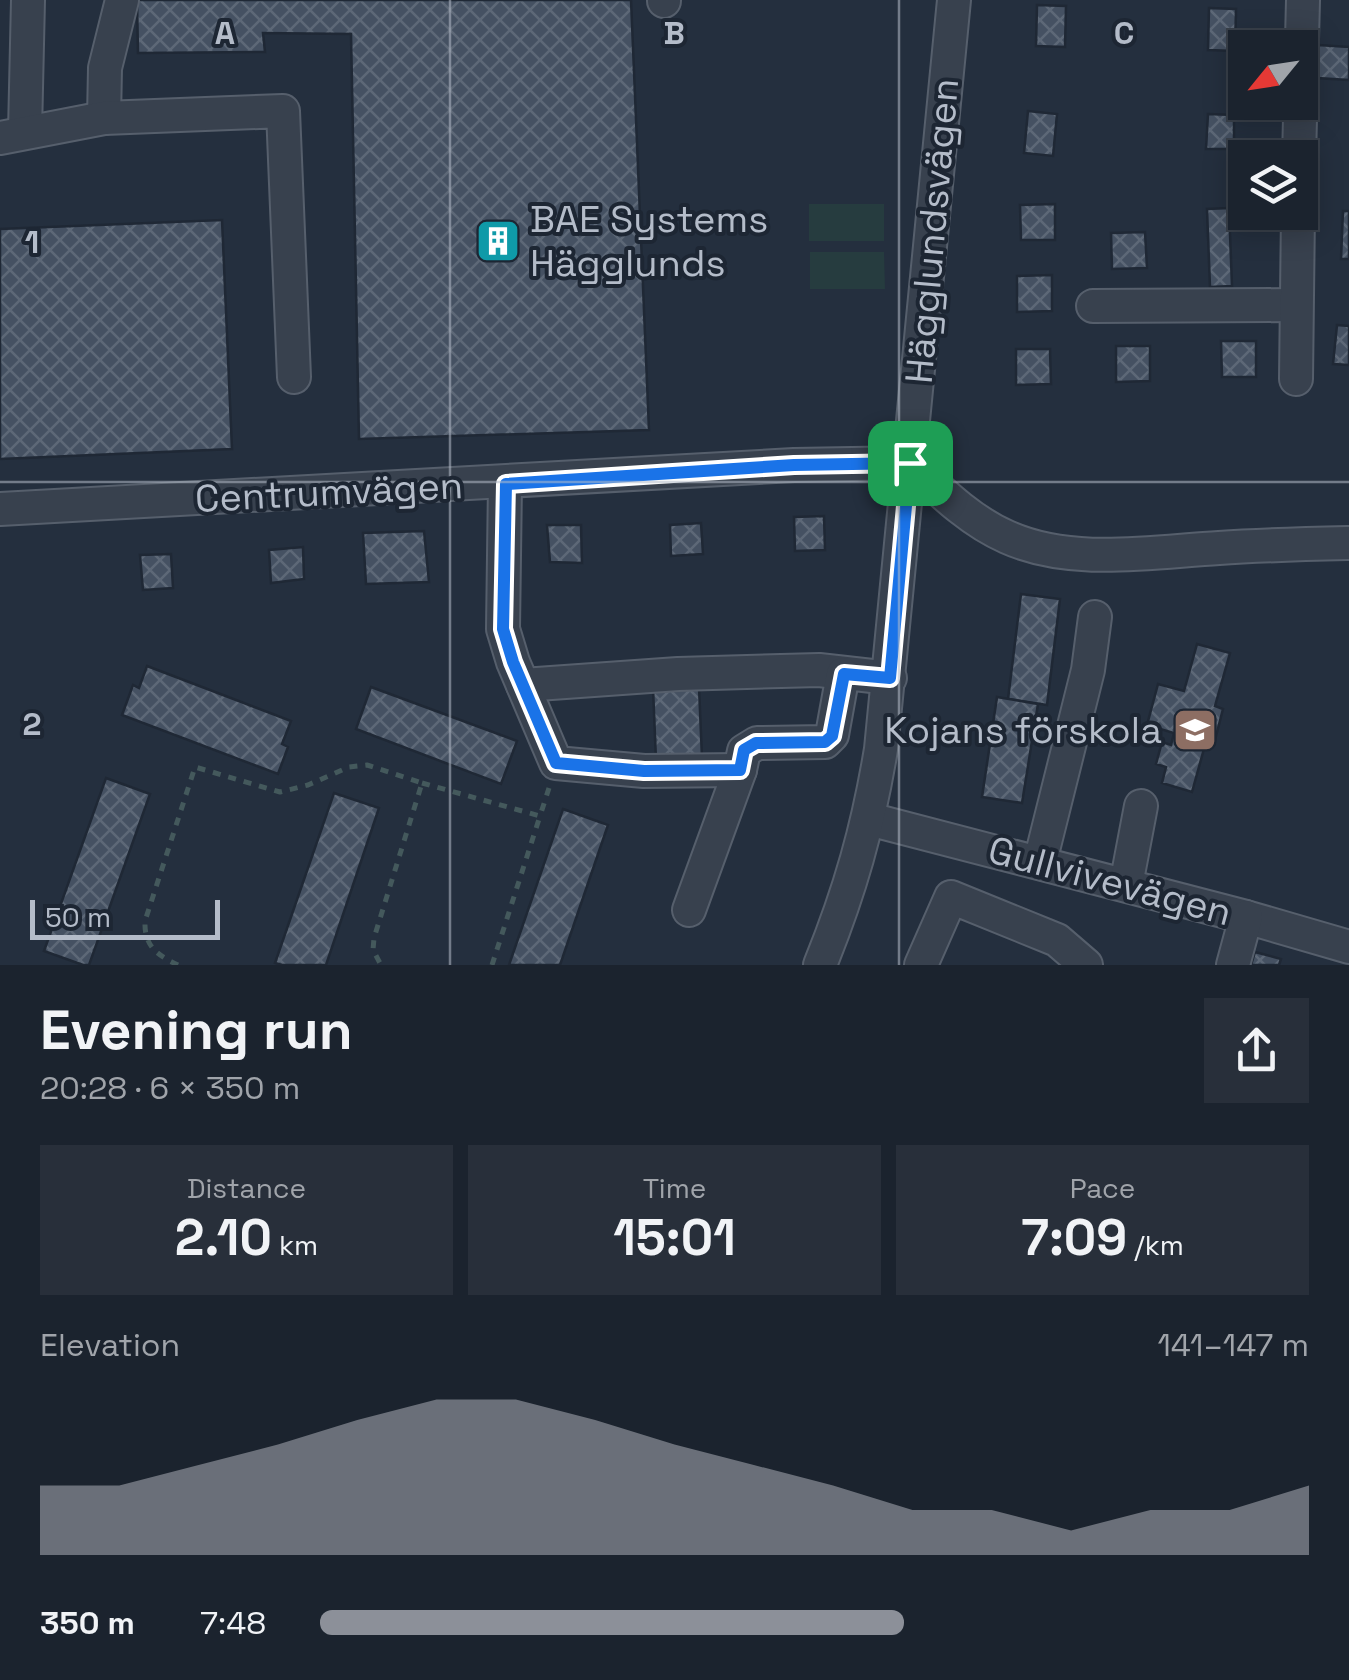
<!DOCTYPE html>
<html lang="en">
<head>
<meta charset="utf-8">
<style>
  body { margin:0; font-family:"Space Grotesk",sans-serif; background:#282f3a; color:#f1f3f6; height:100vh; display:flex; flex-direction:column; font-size:38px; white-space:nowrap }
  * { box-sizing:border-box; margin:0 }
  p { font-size:32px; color:#a0a4aa }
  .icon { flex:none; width:55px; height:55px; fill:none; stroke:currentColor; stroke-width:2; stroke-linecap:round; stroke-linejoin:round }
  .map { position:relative; height:965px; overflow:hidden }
  .panel { display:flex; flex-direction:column; background:#1b232e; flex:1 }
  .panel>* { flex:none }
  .needle { width:65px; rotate:240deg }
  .controls { position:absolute; left:1228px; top:30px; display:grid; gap:20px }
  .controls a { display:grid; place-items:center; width:90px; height:90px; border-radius:0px; background:#1b232e; box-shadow:0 5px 25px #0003,0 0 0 2px #39404a; font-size:50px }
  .scale { position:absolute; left:30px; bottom:25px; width:190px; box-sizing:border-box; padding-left:10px; border:5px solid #b4bcc9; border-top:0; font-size:28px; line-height:35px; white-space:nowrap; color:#b4bcc9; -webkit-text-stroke:8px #1d2633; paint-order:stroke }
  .pin { position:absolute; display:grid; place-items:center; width:85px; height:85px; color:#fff; margin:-42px; border-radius:20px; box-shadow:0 5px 15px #0006 }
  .round { display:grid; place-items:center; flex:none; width:105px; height:105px; border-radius:0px; background:#282f3a }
  .head { display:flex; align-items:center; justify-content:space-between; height:170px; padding:0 40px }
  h1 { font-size:55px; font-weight:800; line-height:75px }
  .stats { display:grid; grid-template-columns:repeat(3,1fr); gap:15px; height:170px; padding:10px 40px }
  .stats div { display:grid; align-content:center; border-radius:0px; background:#282f3a; text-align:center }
  .stats b { font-size:50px; font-weight:800 }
  .stats small { font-size:28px; font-weight:400 }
  .stats p { font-size:28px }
  .chart { height:280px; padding:20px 40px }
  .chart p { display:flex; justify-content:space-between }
  .chart svg { width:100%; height:180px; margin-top:10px; fill:#8c9099; opacity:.7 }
  ul { padding:0 40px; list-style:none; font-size:32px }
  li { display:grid; grid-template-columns:160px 120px 1fr; align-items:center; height:75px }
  li i { height:25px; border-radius:12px; background:#8c9099 }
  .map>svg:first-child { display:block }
</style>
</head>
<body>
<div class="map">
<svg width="1349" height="965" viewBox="0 0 1349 965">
  <defs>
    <pattern id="building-cross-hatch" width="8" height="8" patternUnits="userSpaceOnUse" patternTransform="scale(2.5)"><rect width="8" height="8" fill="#455162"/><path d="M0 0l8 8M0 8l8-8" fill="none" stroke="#5d6877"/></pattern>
  </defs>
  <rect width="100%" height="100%" fill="#242f3e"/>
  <g fill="#263c3f">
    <rect x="809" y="204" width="75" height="37"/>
    <path d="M810,252h74l1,37h-75z"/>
  </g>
  <g fill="url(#building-cross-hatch)" stroke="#1f2835" stroke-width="2.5">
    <path d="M137,0h494l18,430 -290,9 -8,-405 -88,-1 2,19 -127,1z"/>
    <path d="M1037,5l29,1 -1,41 -29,-1z"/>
    <path d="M1209,8l27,1 -1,42 -27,-1z"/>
    <path d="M1318,45l31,2v33l-32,-2z"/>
    <path d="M1028,111l29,3 -4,42 -29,-3z"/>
    <path d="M1208,114l26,1v34h-28z"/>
    <path d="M1055,204v36h-34l-1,-35z"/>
    <path d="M1229,208l3,78 -22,1 -3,-78z"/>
    <path d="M1343,211h6v48h-8z"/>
    <path d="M222,220l10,229 -232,10v-230z"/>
    <path d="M1145,232l2,36 -35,1 -1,-36z"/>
    <path d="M1052,275v36l-35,1v-36z"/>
    <path d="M1337,325l12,1v39l-16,-1z"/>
    <path d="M1221,341h35v36h-34z"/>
    <path d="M1116,346h34v35l-34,1z"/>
    <path d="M1016,349h34l1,35 -35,1z"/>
    <path d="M824,516l1,34 -30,1 -1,-34z"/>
    <path d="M701,523l2,31 -32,2 -1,-31z"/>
    <path d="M547,525h34l1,38 -32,-1z"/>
    <path d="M424,531l5,51 -63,2 -3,-51z"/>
    <path d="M303,547l1,32 -33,4 -2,-33z"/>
    <path d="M171,554l2,34 -30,2 -3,-35z"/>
    <path d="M1021,594l39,5 -13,106 -39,-6z"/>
    <path d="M1197,644l33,9 -15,53 8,3 -8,31 -8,-2 -15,54 -30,-9 4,-16 -10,-3 6,-22 9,3 3,-12 -27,-8 11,-41 26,7z"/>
    <path d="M147,666l144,55 -9,23 6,3 -10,27 -156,-59 11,-30 6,3z"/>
    <path d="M371,687l146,54 -16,43 -145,-55z"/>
    <path d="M699,687l3,71 -46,2 -3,-72z"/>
    <path d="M997,697l41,7 -16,99 -40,-6z"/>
    <path d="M106,778l44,16 -61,171h-6l-39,-14z"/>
    <path d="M334,793l45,15 -53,157h-44l-7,-2z"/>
    <path d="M563,809l45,16 -48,140h-51z"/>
    <path d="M1255,952l26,7 -2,6h-28z"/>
  </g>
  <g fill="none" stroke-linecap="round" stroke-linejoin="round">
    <defs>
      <g id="minor">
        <path d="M664,0v1"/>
        <path d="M104,118l1,-50 17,-68"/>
        <path d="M25,132l3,-132"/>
        <path d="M0,138l104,-20 179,-7 11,266"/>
        <path d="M1299,158l4,-158"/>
        <path d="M1093,306l203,-1"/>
        <path d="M1296,379l2,-167"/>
        <path d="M505,483l-2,146 10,33 43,101 88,8 96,-1"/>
        <path d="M0,509l794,-44 116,-2c29,27 60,58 97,74 64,29 144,15 212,11 43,-3 87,-4 130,-5"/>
        <path d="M523,685l155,-11 141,-4 71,8"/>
        <path d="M869,819l377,98 103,30"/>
        <path d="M1040,862l48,-192 7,-53"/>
        <path d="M1126,885l15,-79"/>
        <path d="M689,910l51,-140 4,-19 13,-8 68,-1 7,-7 11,-61"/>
        <path d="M820,965c30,-74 48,-137 61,-216l73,-749"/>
        <path d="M921,965l30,-68 106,43 29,25"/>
        <path d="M1233,965l13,-48"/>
      </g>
    </defs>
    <use href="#minor" stroke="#565f6c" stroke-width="36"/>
    <g stroke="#44595c" stroke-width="5" stroke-dasharray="8 8" stroke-linecap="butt">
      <path d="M422,783l118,33 9,-28"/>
      <path d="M178,965c-21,-10 -34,-19 -33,-44l50,-154 85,25 28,-7 41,-18 18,-2 55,18 -48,155 -1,12 8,15"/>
      <path d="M492,965l48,-149"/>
    </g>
    <use href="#minor" stroke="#38414e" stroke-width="32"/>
  </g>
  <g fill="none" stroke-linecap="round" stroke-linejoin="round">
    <defs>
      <path id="route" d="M910,463l-20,215 -46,-4 -12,62 -7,6 -69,1 -12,7 -4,20 -96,1 -88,-8 -43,-101 -10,-33 3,-145 288,-19z"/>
    </defs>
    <use href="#route" stroke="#fff" stroke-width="20"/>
    <use href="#route" stroke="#1a73e8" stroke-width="12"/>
  </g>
  <path fill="none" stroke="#b4bcc9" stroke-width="2.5" stroke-opacity="0.55" d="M450,0v965M899,0v965M0,482h1349"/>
  <defs>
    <symbol id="building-square" viewBox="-11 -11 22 22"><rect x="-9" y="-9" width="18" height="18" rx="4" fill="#0f9aa8" stroke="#1d2633"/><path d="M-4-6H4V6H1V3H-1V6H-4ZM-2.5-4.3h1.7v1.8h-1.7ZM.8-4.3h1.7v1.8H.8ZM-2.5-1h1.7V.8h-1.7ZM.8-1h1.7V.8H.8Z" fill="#fff"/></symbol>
    <symbol id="school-square" viewBox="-11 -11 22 22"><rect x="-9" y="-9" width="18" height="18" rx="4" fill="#8d6e63" stroke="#1d2633"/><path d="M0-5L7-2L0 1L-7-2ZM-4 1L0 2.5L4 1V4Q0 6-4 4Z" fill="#fff"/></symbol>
  </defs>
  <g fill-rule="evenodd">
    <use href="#building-square" x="473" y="216" width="50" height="50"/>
    <use href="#school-square" x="1170" y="705" width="50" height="50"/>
  </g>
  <g text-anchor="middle" stroke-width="8" stroke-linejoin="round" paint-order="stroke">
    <g font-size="38" fill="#b4bcc9" stroke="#1d2633" text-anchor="start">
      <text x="530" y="232">BAE Systems<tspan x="530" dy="44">Hägglunds</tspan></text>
      <text x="1162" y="743" text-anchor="end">Kojans förskola</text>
    </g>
    <g font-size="38" fill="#b4bcc9" stroke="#1d2633">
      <text transform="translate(932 231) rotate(-85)" y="13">Hägglundsvägen</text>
      <text transform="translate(329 492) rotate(-3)" y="13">Centrumvägen</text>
      <text transform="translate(1110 881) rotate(15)" y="13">Gullvivevägen</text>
    </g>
  </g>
  <g font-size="32" text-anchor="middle" font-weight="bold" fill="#b4bcc9" stroke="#1d2633" stroke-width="8" stroke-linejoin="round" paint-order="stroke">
    <text x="225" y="44">A</text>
    <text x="674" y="44">B</text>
    <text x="1124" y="44">C</text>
    <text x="32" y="253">1</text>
    <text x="32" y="735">2</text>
  </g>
</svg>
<div class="controls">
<a><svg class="needle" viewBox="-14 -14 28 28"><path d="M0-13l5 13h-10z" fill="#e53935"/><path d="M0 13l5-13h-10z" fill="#a0a4aa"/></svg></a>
<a><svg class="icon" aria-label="layers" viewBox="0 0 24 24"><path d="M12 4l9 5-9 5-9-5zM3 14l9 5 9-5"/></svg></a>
</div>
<div class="scale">50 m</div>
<div class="pin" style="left:910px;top:463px;background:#1e9e55"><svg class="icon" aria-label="arrive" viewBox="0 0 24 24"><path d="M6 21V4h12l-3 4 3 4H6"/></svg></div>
</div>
<section class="panel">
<div class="head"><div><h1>Evening run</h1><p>20:28 · 6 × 350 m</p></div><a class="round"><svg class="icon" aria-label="share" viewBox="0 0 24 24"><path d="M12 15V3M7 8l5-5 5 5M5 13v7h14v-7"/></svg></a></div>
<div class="stats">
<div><p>Distance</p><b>2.10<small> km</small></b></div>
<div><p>Time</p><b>15:01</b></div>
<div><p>Pace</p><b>7:09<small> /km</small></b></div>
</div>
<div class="chart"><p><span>Elevation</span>141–147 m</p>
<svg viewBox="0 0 160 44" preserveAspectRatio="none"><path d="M0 44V27L10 27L20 22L30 17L40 11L50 6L60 6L70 11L80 17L90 22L100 27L110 33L120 33L130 38L140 33L150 33L160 27V44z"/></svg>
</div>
<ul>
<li><b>350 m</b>7:48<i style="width:59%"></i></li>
</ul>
</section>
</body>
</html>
